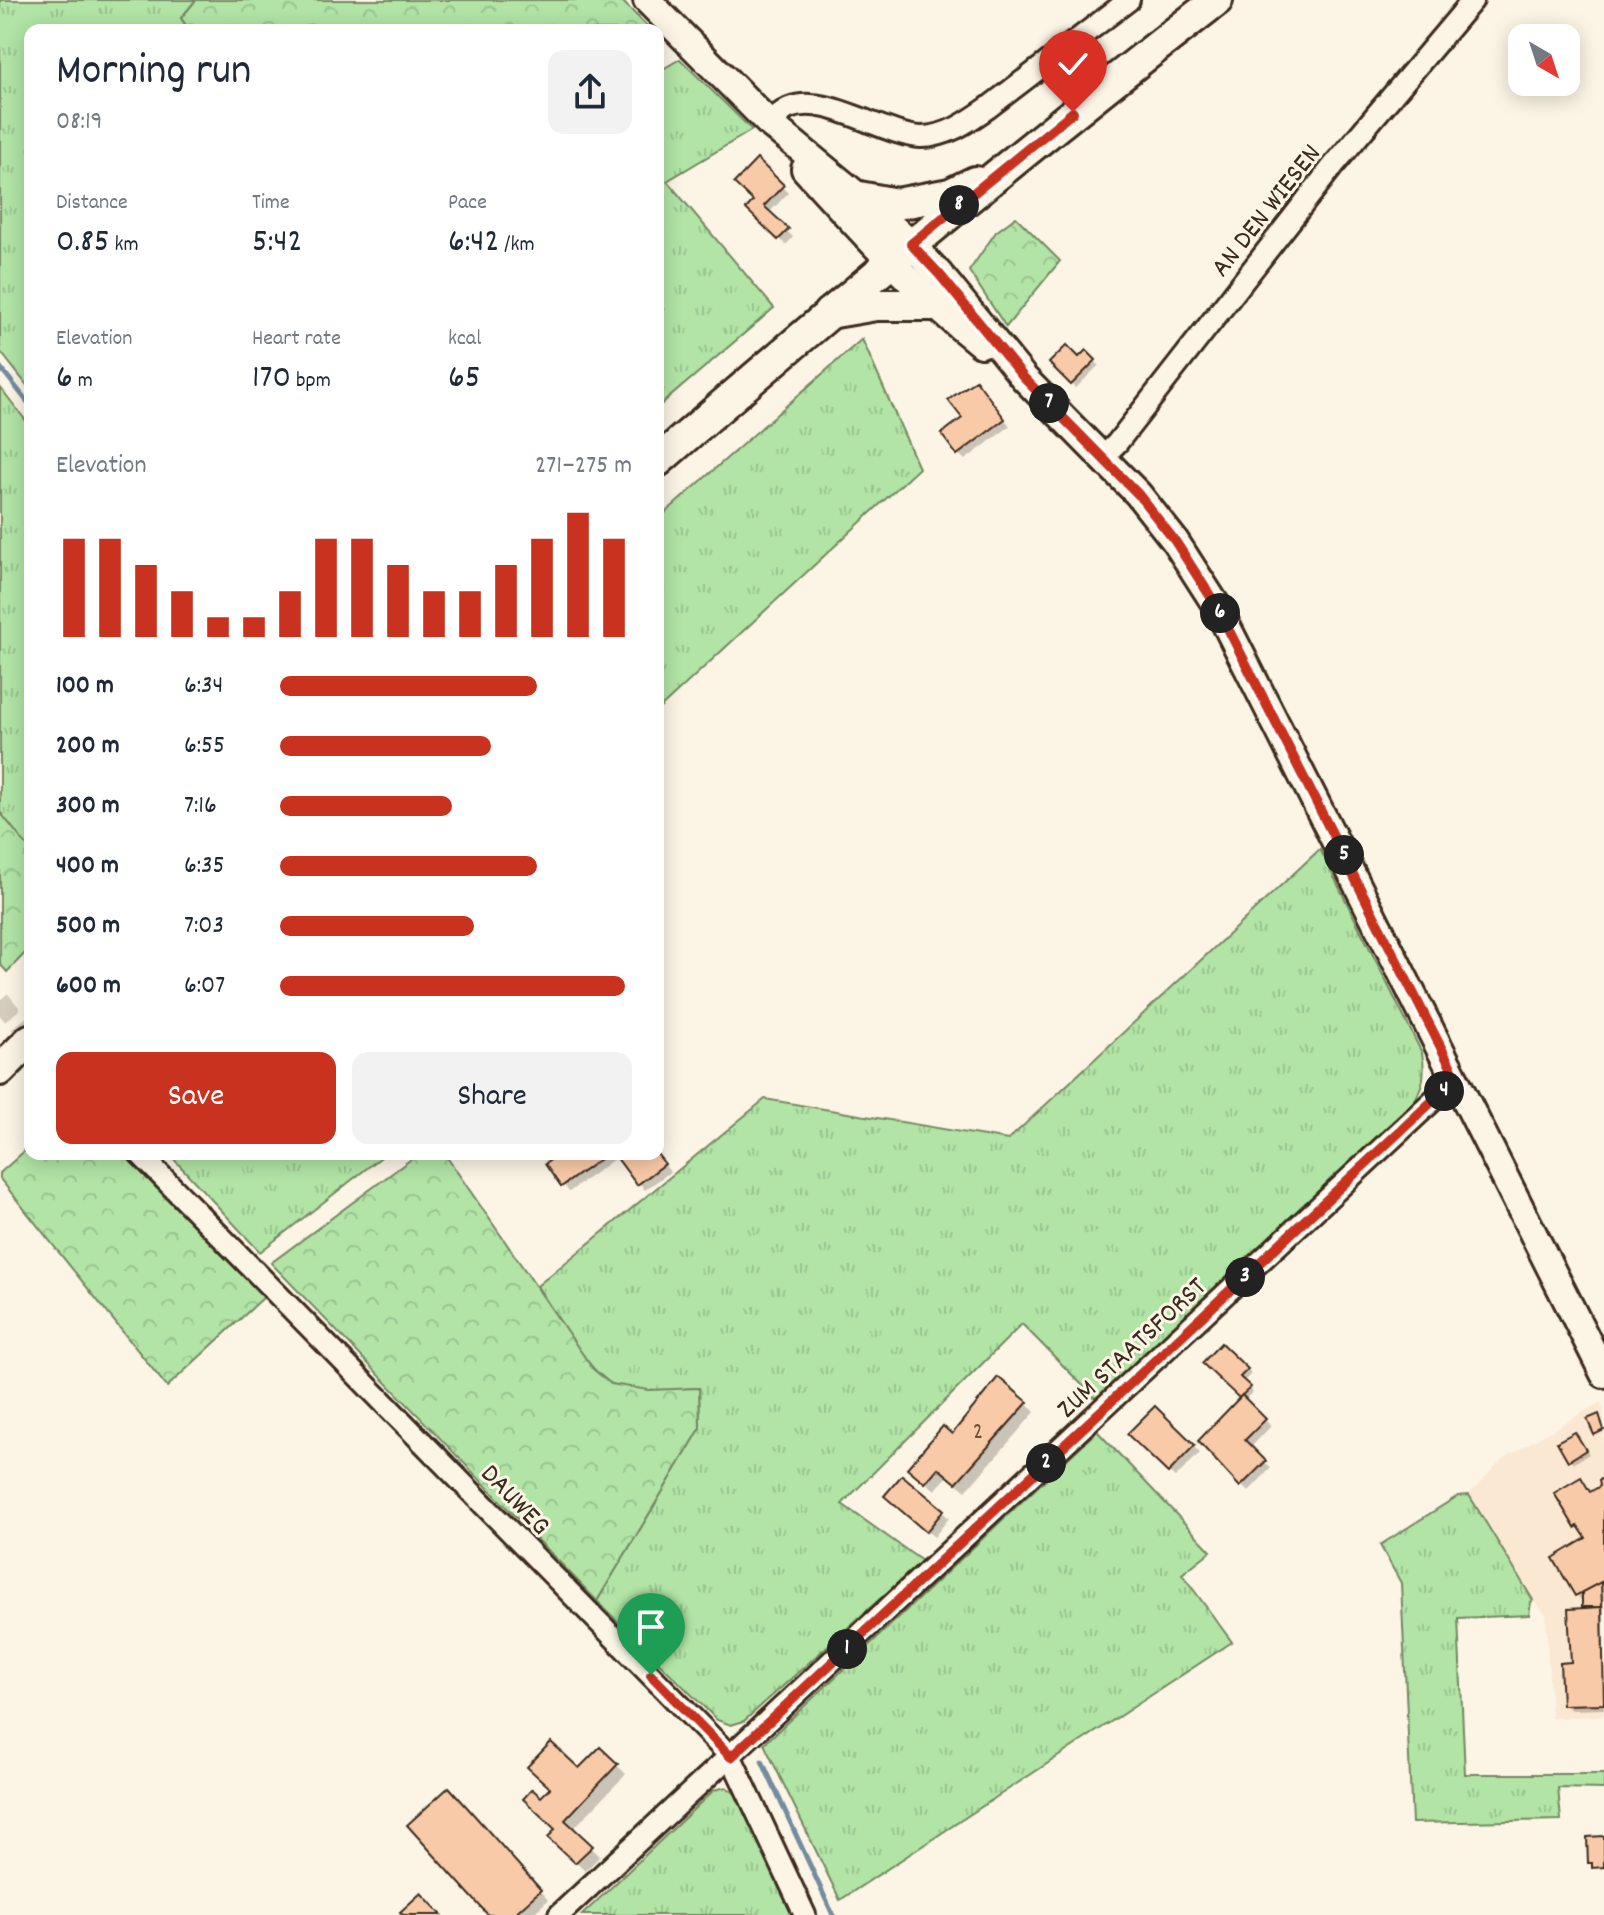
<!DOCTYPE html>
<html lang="en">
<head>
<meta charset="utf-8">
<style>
  body { margin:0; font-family:Dekko,sans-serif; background:#f2f2f3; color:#1f2937; height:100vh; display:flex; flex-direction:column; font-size:30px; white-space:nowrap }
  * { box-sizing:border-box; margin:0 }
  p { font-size:26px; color:#747a83 }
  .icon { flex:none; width:44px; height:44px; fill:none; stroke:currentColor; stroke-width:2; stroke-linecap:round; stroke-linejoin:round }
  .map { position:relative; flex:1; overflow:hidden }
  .details { position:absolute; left:24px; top:24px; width:640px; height:1136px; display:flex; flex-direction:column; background:#fff; border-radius:16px; box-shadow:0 4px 20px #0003 }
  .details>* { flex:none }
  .needle { width:52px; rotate:141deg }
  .buttons { position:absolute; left:1508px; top:24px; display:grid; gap:16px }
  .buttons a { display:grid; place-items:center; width:72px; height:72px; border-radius:16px; background:#fff; box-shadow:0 4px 20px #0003; font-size:40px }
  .pin { position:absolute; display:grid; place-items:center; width:68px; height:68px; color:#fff; margin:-82px -34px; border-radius:50% 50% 50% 0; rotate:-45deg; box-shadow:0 0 8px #0007 }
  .pin .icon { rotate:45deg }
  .km { position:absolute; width:40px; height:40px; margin:-20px; border-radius:50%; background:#222; color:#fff; font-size:22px; line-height:40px; text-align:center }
  .round { display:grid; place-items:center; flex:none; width:84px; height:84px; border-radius:16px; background:#f2f2f3 }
  .overview { display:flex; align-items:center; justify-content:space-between; height:136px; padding:0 32px }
  h1 { font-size:44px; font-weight:600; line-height:60px }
  .figures { display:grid; grid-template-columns:repeat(3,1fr); gap:12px; height:136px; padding:8px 32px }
  .figures div { display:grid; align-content:center }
  .figures b { font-size:34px; font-weight:600 }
  .figures small { font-size:22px; font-weight:400 }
  .figures p { font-size:22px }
  .chart { height:224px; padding:16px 32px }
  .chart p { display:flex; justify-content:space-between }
  .chart svg { width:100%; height:144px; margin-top:8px; stroke:#c8321e; stroke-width:6 }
  .primary-button { display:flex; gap:16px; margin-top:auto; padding:16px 32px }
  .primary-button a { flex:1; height:92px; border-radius:16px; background:#c8321e; color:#fff; font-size:32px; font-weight:600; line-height:92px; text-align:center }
  .primary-button a+a { background:#f2f2f3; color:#1f2937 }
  ul { padding:0 32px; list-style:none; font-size:26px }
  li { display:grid; grid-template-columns:128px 96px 1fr; align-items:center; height:60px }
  li i { height:20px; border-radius:10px; background:#c8321e }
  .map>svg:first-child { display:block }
</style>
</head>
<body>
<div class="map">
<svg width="1604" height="1915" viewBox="0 0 1604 1915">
  <defs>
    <pattern id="grass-tufts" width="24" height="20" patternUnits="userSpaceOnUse" patternTransform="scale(2)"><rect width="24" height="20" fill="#b1e4a5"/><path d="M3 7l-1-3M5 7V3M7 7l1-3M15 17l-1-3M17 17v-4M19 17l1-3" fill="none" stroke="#99c48e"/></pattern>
    <pattern id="forest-crowns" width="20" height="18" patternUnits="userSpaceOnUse" patternTransform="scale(2)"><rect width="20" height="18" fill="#b1e4a5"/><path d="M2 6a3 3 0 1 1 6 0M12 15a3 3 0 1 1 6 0" fill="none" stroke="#99c48e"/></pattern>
  </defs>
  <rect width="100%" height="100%" fill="#fcf5e5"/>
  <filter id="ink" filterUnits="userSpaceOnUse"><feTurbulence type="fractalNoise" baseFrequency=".0125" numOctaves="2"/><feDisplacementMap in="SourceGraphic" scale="16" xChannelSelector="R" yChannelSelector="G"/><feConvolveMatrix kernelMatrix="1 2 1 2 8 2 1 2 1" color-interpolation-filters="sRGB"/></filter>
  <g filter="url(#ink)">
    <path fill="#fbe8d3" d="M1600,1402l4,8v306l-53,2 -5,-103 -13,-15 -64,-105 32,-35z"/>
    <g fill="url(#grass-tufts)" stroke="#768762" stroke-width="2">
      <path d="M0,0h196l-15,18 8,12h-159v359l-30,-38z"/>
      <path d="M680,59l72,71 -85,51 107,127 -116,99v-335z"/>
      <path d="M862,339l57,129 -261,242v-191z"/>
      <path d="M0,387l30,39v424l-30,-38z"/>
      <path d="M1320,849l102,204c4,21 1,33 -9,51l-317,295 -74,-75 -180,180 80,57 -178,160 -13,4 -14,-5 -120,-119 103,-172 -1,-41c-27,1 -61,6 -87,-4 -22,-9 -60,-76 -75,-98l228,-187 243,41z"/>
      <path d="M169,1154h216l-125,98z"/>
      <path d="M1097,1431l114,120 -29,23 50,68 -392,258 -76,-156z"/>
      <path d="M1469,1495l64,105 -2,2 -2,13 -71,3 7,156h139v15l-46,-1 3,32 -149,3 -11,-240 -21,-38 78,-49z"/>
      <path d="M726,1787l10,7 60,121h-214l132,-125z"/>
    </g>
    <g fill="url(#forest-crowns)" stroke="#768762" stroke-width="2">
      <path d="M196,0h425l30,30h-462l-8,-12z"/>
      <path d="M1016,217l44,44 -54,66 -37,-56 27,-39z"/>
      <path d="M0,812l30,38v98l-23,24 -7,-8z"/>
      <path d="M30,1146v8h93l141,143 -97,90 -167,-208v-6z"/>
      <path d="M418,1154l28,2 147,213 18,15 38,6 50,-2 1,41 -103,172 -326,-338z"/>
    </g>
    <g fill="#0003">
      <path d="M757,162l31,31 -19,20 24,24 -7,8 -37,-36 7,-8z"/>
      <path d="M1086,353l13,12 -23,23 -24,-25 27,-3z"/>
      <path d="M982,389l28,37 -45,34 -7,-7 7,-34z"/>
      <path d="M541,1154h116l13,18 -25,18 -27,-34 -49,36z"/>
      <path d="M1221,1345l30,29 -8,8 10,10 -9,8 27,26 -21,22 21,20 -23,24 -47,-51 41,-42z"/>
      <path d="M1026,1403l9,9 -69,79 -18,-15 -13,14 -16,-13 34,-40z"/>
      <path d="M1155,1409l45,44 -25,25 -45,-44z"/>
      <path d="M1575,1434l14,20 -15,9 -4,-4z"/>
      <path d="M902,1477l47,41 -15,19 -41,-35z"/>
      <path d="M1580,1480l12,13 10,-6 2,-7v229l-33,1 -7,-6 23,-94 -10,-16 12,-55 -13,-13z"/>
      <path d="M600,1749l26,25 -54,56 28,26 -15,15 -34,-33 7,-8 -17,-30 38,-29z"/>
      <path d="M458,1799l90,101 -16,15h-42z"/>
    </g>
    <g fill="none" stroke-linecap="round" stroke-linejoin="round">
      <g stroke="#738ca0" stroke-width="5">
        <path d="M0,367l30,38"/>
        <path d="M762,1761l71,154"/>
      </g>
    </g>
    <g fill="#f9caa8" stroke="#3b2a1e" stroke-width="2">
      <path d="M757,159l27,26 -20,21 25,23 -11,11 -32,-31 7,-8 -19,-18z"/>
      <path d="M1067,345l12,12 7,-7 10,10 -25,25 -22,-22z"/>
      <path d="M976,380l29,39 -48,36 -16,-21 21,-16 -14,-18z"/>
      <path d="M558,1154h49l-46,33 -16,-23z"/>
      <path d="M614,1154h43l8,10 -28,21z"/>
      <path d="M1221,1343l27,26 -8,8 11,10 -12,11 -37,-35z"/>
      <path d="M998,1377l30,25 -72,81 -18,-15 -13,15 -18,-15 36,-42 9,8z"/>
      <path d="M1242,1395l24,24 -21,21 21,21 -26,26 -42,-46z"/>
      <path d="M1155,1406l40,39 -27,28 -41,-39z"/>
      <path d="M1599,1414l5,16 -10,5 -7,-16z"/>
      <path d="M1575,1432l11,18 -18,11 -11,-19z"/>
      <path d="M902,1475l42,35 -18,22 -42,-36z"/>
      <path d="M1581,1477l9,15 10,-6 -1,-6 5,-2v103l-29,15 -22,-38 33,-20 -8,-12 -3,2 -21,-35z"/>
      <path d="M1601,1582l1,25h-20v-15z"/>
      <path d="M1602,1607l2,97 -42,1 -2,-42 11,-1 -3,-53z"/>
      <path d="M551,1742l28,26 21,-21 18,17 -53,56 28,26 -18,17 -27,-25 7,-9 -32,-30 9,-10 9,8 9,-9 -23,-21z"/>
      <path d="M449,1787l92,103 -28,25h-25l-81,-90z"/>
      <path d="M1604,1836v31l-12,1v-5h-4l-1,-26z"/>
      <path d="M421,1893l21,22h-39l-3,-3z"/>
    </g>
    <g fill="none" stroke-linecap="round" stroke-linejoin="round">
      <path stroke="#d5ccbd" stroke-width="20" stroke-dasharray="20 10" stroke-linecap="butt" d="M0,1000l30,36"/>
      <defs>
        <g id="minor">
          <path d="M769,123c6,-5 13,-12 20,-15 38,-15 93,27 132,29 26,0 48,-16 68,-30l140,-107"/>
          <path d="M1103,457l14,-14 216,-277 140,-166"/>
          <path d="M140,1154l591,603 74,158"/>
          <path d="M559,1915l882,-822 18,-10"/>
        </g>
        <g id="tertiary">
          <path d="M647,0l122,123 90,74 52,47 29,31 84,103 114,116 37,47 41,64 388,769"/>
          <path d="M805,169c56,61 110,123 176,175"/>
        </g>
        <g id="secondary">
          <path d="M859,197l38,7 53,-10 25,-12"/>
          <path d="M829,313l47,-8h57"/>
          <path d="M658,461c182,-159 368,-313 559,-461"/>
          <path d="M0,1070l30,-30"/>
        </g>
      </defs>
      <use href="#minor" stroke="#3b2a1e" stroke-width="26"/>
      <use href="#tertiary" stroke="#3b2a1e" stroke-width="32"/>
      <use href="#secondary" stroke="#3b2a1e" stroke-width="36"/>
      <use href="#minor" stroke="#fcf5e5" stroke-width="20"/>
      <use href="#tertiary" stroke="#fcf5e5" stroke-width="26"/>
      <use href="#secondary" stroke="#fcf5e5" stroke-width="30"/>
    </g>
  </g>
  <g fill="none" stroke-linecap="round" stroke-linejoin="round" filter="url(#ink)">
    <defs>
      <path id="route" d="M651,1675l80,82 710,-664 18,-10 -243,-478 -41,-64 -37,-47 -114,-116 -84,-103 -29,-31 162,-132"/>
    </defs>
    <use href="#route" stroke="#fff" stroke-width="16"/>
    <use href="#route" stroke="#c8321e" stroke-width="10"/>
  </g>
  <g text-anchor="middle" stroke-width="6" stroke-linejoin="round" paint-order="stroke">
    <g font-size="24" fill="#6a5240">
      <text x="978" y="1438">2</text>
    </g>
    <g font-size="28" fill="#3b2a1e" stroke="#fcf5e5">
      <text transform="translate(1264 209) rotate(-52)" y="10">AN DEN WIESEN</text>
      <text transform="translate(1130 1346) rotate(-43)" y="10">ZUM STAATSFORST</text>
      <text transform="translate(517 1498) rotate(46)" y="10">DAUWEG</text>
    </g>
  </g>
</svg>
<div class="buttons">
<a><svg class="needle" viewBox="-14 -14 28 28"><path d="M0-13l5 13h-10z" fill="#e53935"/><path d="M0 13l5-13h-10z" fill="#747a83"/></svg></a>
</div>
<div class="pin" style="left:651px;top:1675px;background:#1e9e55"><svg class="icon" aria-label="arrive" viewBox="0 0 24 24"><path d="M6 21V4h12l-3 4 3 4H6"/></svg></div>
<div class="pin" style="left:1073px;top:112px;background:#d93025"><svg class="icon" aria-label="check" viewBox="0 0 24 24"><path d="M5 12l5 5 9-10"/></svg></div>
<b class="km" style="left:847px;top:1649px">1</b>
<b class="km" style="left:1046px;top:1463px">2</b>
<b class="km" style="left:1245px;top:1277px">3</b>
<b class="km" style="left:1444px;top:1091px">4</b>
<b class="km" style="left:1344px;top:855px">5</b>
<b class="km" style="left:1220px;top:613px">6</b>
<b class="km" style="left:1049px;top:403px">7</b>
<b class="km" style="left:959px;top:205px">8</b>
<section class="details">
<div class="overview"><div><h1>Morning run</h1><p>08:19</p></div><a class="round"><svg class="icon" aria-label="share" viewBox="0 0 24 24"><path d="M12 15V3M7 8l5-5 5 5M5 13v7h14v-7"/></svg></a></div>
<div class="figures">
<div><p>Distance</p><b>0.85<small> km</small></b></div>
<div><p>Time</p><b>5:42</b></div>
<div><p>Pace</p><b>6:42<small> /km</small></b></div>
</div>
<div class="figures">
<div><p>Elevation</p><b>6<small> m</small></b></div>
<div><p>Heart rate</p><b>170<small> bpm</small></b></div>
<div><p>kcal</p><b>65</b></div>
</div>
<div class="chart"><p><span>Elevation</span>271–275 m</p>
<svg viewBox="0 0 160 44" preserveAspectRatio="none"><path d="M5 44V14M15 44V14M25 44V22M35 44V30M45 44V38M55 44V38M65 44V30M75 44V14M85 44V14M95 44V22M105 44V30M115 44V30M125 44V22M135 44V14M145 44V6M155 44V14"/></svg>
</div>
<ul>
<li><b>100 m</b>6:34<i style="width:73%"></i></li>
<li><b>200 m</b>6:55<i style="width:60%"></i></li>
<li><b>300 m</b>7:16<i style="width:49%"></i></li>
<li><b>400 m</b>6:35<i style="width:73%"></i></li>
<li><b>500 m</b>7:03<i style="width:55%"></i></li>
<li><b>600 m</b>6:07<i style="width:98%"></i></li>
</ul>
<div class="primary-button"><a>Save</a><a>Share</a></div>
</section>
</div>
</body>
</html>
